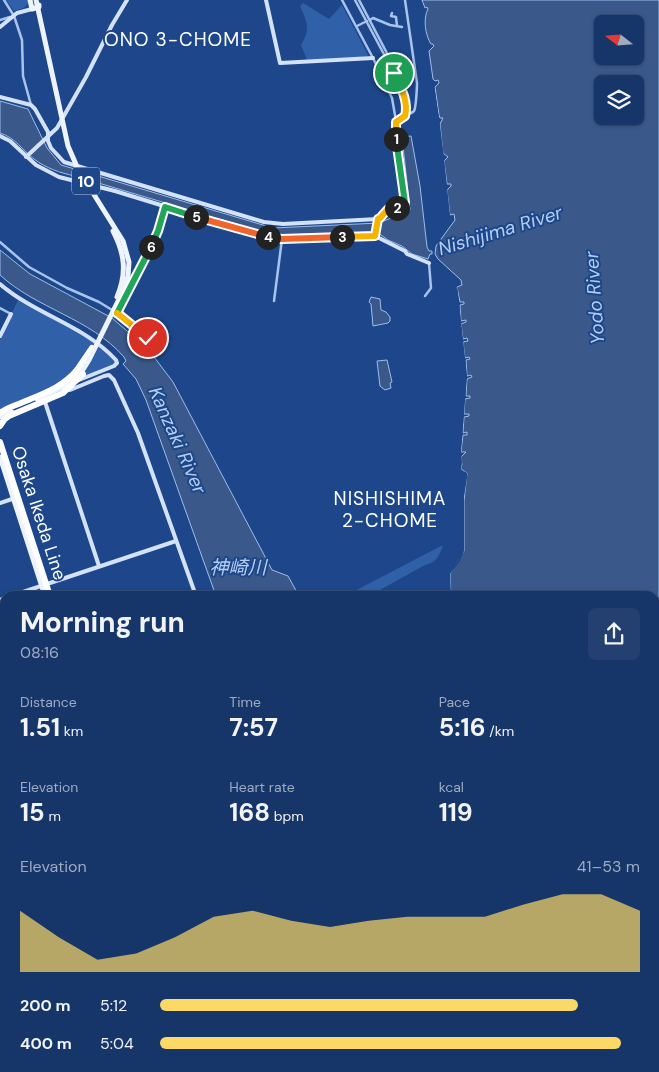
<!DOCTYPE html>
<html lang="en">
<head>
<meta charset="utf-8">
<style>
  body { margin:0; font-family:"DM Sans","Noto Sans JP",sans-serif; background:#234071; color:#f1f3f6; height:100vh; display:flex; flex-direction:column; font-size:19px; white-space:nowrap }
  * { box-sizing:border-box; margin:0 }
  p { font-size:16px; color:#9eabc0 }
  .icon { flex:none; width:28px; height:28px; fill:none; stroke:currentColor; stroke-width:2; stroke-linecap:round; stroke-linejoin:round }
  .map { position:relative; flex:1; overflow:hidden }
  .details { position:absolute; left:0px; top:591px; width:660px; height:481px; display:flex; flex-direction:column; background:#163568; border-radius:15px 15px 0 0; box-shadow:0 1px 4px #0004,0 0 0 1px #35507c }
  .details>* { flex:none }
  .needle { width:32px; rotate:287deg }
  .buttons { position:absolute; left:594px; top:15px; display:grid; gap:10px }
  .buttons a { display:grid; place-items:center; width:50px; height:50px; border-radius:8px; background:#163568; box-shadow:0 1px 4px #0004,0 0 0 1px #35507c; font-size:25px }
  .pin { position:absolute; display:grid; place-items:center; width:42px; height:42px; color:#fff; margin:-21px; border:2px solid #fff; border-radius:50%; box-shadow:0 1px 5px #0007 }
  .km { position:absolute; width:25px; height:25px; margin:-12px; border-radius:50%; background:#222; color:#fff; font-size:14px; line-height:25px; text-align:center }
  .round { display:grid; place-items:center; flex:none; width:52px; height:52px; border-radius:8px; background:#234071 }
  .summary { display:flex; align-items:center; justify-content:space-between; height:85px; padding:0 20px }
  h1 { font-size:28px; font-weight:700; line-height:38px }
  .figures { display:grid; grid-template-columns:repeat(3,1fr); gap:8px; height:85px; padding:5px 20px }
  .figures div { display:grid; align-content:center }
  .figures b { font-size:25px; font-weight:700 }
  .figures small { font-size:14px; font-weight:400 }
  .figures p { font-size:14px }
  .chart { height:140px; padding:10px 20px }
  .chart p { display:flex; justify-content:space-between }
  .chart svg { width:100%; height:90px; margin-top:5px; fill:#fcd866; opacity:.7 }
  ul { padding:0 20px; list-style:none; font-size:16px }
  li { display:grid; grid-template-columns:80px 60px 1fr; align-items:center; height:38px }
  li i { height:12px; border-radius:6px; background:#fcd866 }
  .map>svg:first-child { display:block }
</style>
</head>
<body>
<div class="map">
<svg width="659" height="1072" viewBox="0 0 659 1072">
  <rect width="100%" height="100%" fill="#1d478a"/>
  <g fill="#3060a8">
    <path d="M6,0h22c1,8 -8,9 -14,11z"/>
    <path d="M303,3l26,16 13,-14 26,50 -2,2 -59,3 -6,-15c10,-16 6,-23 -1,-39z"/>
    <path d="M18,300c25,16 53,25 77,42 7,6 14,13 20,19l-1,4 -114,44v-70z"/>
    <path d="M441,546h2c-4,10 -7,17 -18,19l-56,31h-24z"/>
  </g>
  <g fill="#3a598a" stroke="#9bbeee" fill-rule="evenodd">
    <path d="M422,0h237v1072h-659v-93l5,1v88h650v-472h-204l-1,-22 14,-23v-50l3,-28 -6,-4v-3l1,-1 -1,-8 5,-5h-5l2,-17h4v-3l-4,1 1,-16 5,-1v-2h-5l1,-15 5,-1v-2h-4l1,-17 5,-2 -1,-2 -4,1 -1,-16 4,-1 -1,-2 -4,1 -2,-16 5,-1 -1,-3 -4,1 -2,-15 5,-2v-2l-5,1 -1,-16 4,-1v-2h-4l-3,-15 5,-2 -1,-5 -23,-21 -3,-5 1,-8 19,-26 -1,-6 -4,1 -3,-25 4,-4v-2h-4l-3,-23 4,-4 -5,-4 -3,-29 3,-6h-3l-1,-3 -4,-28 4,-4 -1,-3 -3,1 -2,-2 -4,-28 5,-5 -1,-2h-2c-6,-9 -8,-26 -3,-35l-1,-2 -2,1zM602,24h33v32h-33zM602,84h33v32h-33z"/>
    <path d="M0,101l28,8 19,39 14,17 212,63 106,-5 31,-13 -8,-73 9,-1 9,50 7,61 2,4h3v3h-2l-2,5 -16,-5 -10,-8 -14,-6 -11,-8 -96,3 -15,-2 -191,-57c-15,-3 -29,-8 -41,-17 -12,-9 -18,-21 -34,-26z"/>
    <path d="M0,250l30,24 82,44 36,31 25,33 99,188 16,6 11,20h-83l-70,-196 -10,-21 -13,-15 3,-3 -2,-4c-34,-39 -87,-48 -124,-82z"/>
    <path d="M371,297l9,2 1,11 5,2 4,5v4l-2,2 -15,3 -2,-22 -2,-2z"/>
    <path d="M387,360l5,22 -2,1 1,5 -6,2 -5,-4 -3,-25z"/>
  </g>
  <g fill="#1d478a">
    <path d="M434,85l5,33 5,39 -3,-2 -3,-32 1,-3 -2,-3 -4,-31z"/>
    <path d="M444,158l6,57v2l-2,-1 -2,-29 -4,-28z"/>
    <path d="M457,284l10,92 -6,75 1,12 -1,4v2l6,4v5l-3,18v55l-4,10 -10,13 1,22h-2l-1,-22 10,-14 4,-10v-50l4,-25 -2,-4 -6,-3v-2l2,-2 -1,-8 2,-2 -2,-3 7,-75 -9,-78 -1,-1z"/>
  </g>
  <g fill="none" stroke-linecap="round" stroke-linejoin="round">
    <g stroke="#a8c3ec" stroke-width="2.5">
      <path d="M4,0l10,16 8,24 1,36 8,29"/>
      <path d="M342,0l31,58 19,40 4,23"/>
      <path d="M355,0l39,73 11,28"/>
      <path d="M359,0l41,78 6,13 -1,23"/>
      <path d="M392,13l-1,3 5,1 1,9"/>
      <path d="M0,20l10,-3"/>
      <path d="M370,20l3,-2 17,7 12,2"/>
      <path d="M357,26l10,-5"/>
      <path d="M386,210l17,-3 2,-4 -10,-75 1,-6c5,-4 13,-7 18,-11 2,-3 3,-24 3,-28l-12,-83"/>
      <path d="M0,242l29,25 38,21 32,14 18,11 31,25 11,-4"/>
      <path d="M425,296l6,-8 -2,-25"/>
      <path d="M274,301l8,-62"/>
      <path d="M0,308l11,6"/>
      <path d="M117,313l42,-82 6,-24"/>
      <path d="M0,671l5,-3"/>
      <path d="M0,735l5,-1"/>
      <path d="M0,793l5,-2"/>
      <path d="M0,800l5,16"/>
      <path d="M0,931l5,-10"/>
    </g>
    <g stroke="#d4e2f9" stroke-width="4">
      <path d="M266,0l14,63 93,-5"/>
      <path d="M0,27l17,-14 15,-4"/>
      <path d="M0,97l31,8 4,4 13,23v9l3,7 13,14 200,60 19,2 95,-5 2,-1 6,-8"/>
      <path d="M0,136l10,5 26,24 23,12 56,14 140,43 27,5 91,-4 32,16 2,3 22,9"/>
      <path d="M26,157l31,-29 29,-51 26,-52 15,-25"/>
      <path d="M375,233l2,-10"/>
      <path d="M0,284c36,31 84,41 116,76l1,3 -3,3 -35,14"/>
      <path d="M0,336l11,-22"/>
      <path d="M70,390l34,-14 5,-1 5,5 24,53 58,163"/>
      <path d="M45,402l54,164"/>
      <path d="M0,503l15,-5"/>
      <path d="M11,596l165,-55"/>
      <path d="M0,600l5,-2"/>
      <path d="M0,668l5,-2"/>
      <path d="M0,961h5"/>
    </g>
    <g stroke="#edf3ff" stroke-width="5">
      <path d="M30,0l2,9 7,-2v-2"/>
      <path d="M0,417l12,-5"/>
      <path d="M0,457l45,139"/>
    </g>
    <g stroke="#fff" stroke-width="6">
      <path d="M77,370l15,-22"/>
      <path d="M655,921l4,-1"/>
      <path d="M655,926l4,-1"/>
      <path d="M8,1072l7,-4"/>
      <path d="M19,1072l7,-4"/>
    </g>
    <g stroke="#edf3ff" stroke-width="5">
      <path d="M36,0l32,146 10,23 45,72 6,21 -1,14 -6,17 -33,67 -10,16"/>
      <path d="M113,231c12,23 14,42 4,66"/>
      <path d="M37,399l28,-13 14,-14"/>
    </g>
    <g stroke="#fff" stroke-width="6">
      <path d="M0,413c6,-5 14,-7 21,-10 21,-9 41,-15 56,-33"/>
      <path d="M0,426l4,-6 5,-4 54,-23 20,-19"/>
      <path d="M0,442l50,154"/>
    </g>
  </g>
  <g fill="none" stroke-linecap="round" stroke-linejoin="round">
    <defs>
      <path id="split-1" d="M394,73c6,13 15,28 11,43l-9,6v17"/>
      <path id="split-2" d="M396,139l9,64 -2,4 -6,1"/>
      <path id="split-3" d="M342,237l33,-1 3,-17 2,-1 8,-9 9,-1"/>
      <path id="split-4" d="M268,237l14,2 60,-2"/>
      <path id="split-5" d="M196,217l72,20"/>
      <path id="split-6" d="M151,247l7,-16 7,-24 31,10"/>
      <path id="split-7" d="M117,313l34,-66"/>
      <path id="split-8" d="M117,313l31,25"/>
    </defs>
    <use href="#split-1" stroke="#fff" stroke-width="10"/>
    <use href="#split-2" stroke="#fff" stroke-width="10"/>
    <use href="#split-3" stroke="#fff" stroke-width="10"/>
    <use href="#split-4" stroke="#fff" stroke-width="10"/>
    <use href="#split-5" stroke="#fff" stroke-width="10"/>
    <use href="#split-6" stroke="#fff" stroke-width="10"/>
    <use href="#split-7" stroke="#fff" stroke-width="10"/>
    <use href="#split-8" stroke="#fff" stroke-width="10"/>
    <use href="#split-1" stroke="#f5b400" stroke-width="6"/>
    <use href="#split-2" stroke="#22a559" stroke-width="6"/>
    <use href="#split-3" stroke="#f5b400" stroke-width="6"/>
    <use href="#split-4" stroke="#f0652b" stroke-width="6"/>
    <use href="#split-5" stroke="#f0652b" stroke-width="6"/>
    <use href="#split-6" stroke="#22a559" stroke-width="6"/>
    <use href="#split-7" stroke="#22a559" stroke-width="6"/>
    <use href="#split-8" stroke="#f5b400" stroke-width="6"/>
  </g>
  <g text-anchor="middle" stroke-width="4" stroke-linejoin="round" paint-order="stroke">
    <rect fill="#1d478a" stroke="#bbc8dc" stroke-width="1" x="72" y="167.5" width="28" height="27" rx="4"/>
    <g font-size="16" font-weight="bold" fill="#fff">
      <text x="86" y="187">10</text>
    </g>
    <g font-size="18" fill="#fff" stroke="#1d478a">
      <text transform="translate(39 513) rotate(72)" y="6">Osaka Ikeda Line</text>
    </g>
    <g font-size="19" letter-spacing="1" fill="#fff" stroke="#1d478a">
      <text x="178" y="46">ONO 3-CHOME</text>
      <text x="390" y="505">NISHISHIMA<tspan x="390" dy="22">2-CHOME</tspan></text>
    </g>
    <g font-size="19" font-style="italic" fill="#b4cef3" stroke="#1d478a">
      <text transform="translate(500 230) rotate(-17)" y="7">Nishijima River</text>
      <text transform="translate(594 298) rotate(-94)" y="7">Yodo River</text>
      <text transform="translate(178 440) rotate(66)" y="7">Kanzaki River</text>
      <text x="238" y="574">神崎川</text>
    </g>
  </g>
</svg>
<div class="buttons">
<a><svg class="needle" viewBox="-14 -14 28 28"><path d="M0-13l5 13h-10z" fill="#e53935"/><path d="M0 13l5-13h-10z" fill="#9eabc0"/></svg></a>
<a><svg class="icon" aria-label="layers" viewBox="0 0 24 24"><path d="M12 4l9 5-9 5-9-5zM3 14l9 5 9-5"/></svg></a>
</div>
<div class="pin" style="left:394px;top:73px;background:#1e9e55"><svg class="icon" aria-label="arrive" viewBox="0 0 24 24"><path d="M6 21V4h12l-3 4 3 4H6"/></svg></div>
<div class="pin" style="left:148px;top:338px;background:#d93025"><svg class="icon" aria-label="check" viewBox="0 0 24 24"><path d="M5 12l5 5 9-10"/></svg></div>
<b class="km" style="left:396px;top:139px">1</b>
<b class="km" style="left:397px;top:208px">2</b>
<b class="km" style="left:342px;top:237px">3</b>
<b class="km" style="left:268px;top:237px">4</b>
<b class="km" style="left:196px;top:217px">5</b>
<b class="km" style="left:151px;top:247px">6</b>
<section class="details">
<div class="summary"><div><h1>Morning run</h1><p>08:16</p></div><a class="round"><svg class="icon" aria-label="share" viewBox="0 0 24 24"><path d="M12 15V3M7 8l5-5 5 5M5 13v7h14v-7"/></svg></a></div>
<div class="figures">
<div><p>Distance</p><b>1.51<small> km</small></b></div>
<div><p>Time</p><b>7:57</b></div>
<div><p>Pace</p><b>5:16<small> /km</small></b></div>
</div>
<div class="figures">
<div><p>Elevation</p><b>15<small> m</small></b></div>
<div><p>Heart rate</p><b>168<small> bpm</small></b></div>
<div><p>kcal</p><b>119</b></div>
</div>
<div class="chart"><p><span>Elevation</span>41–53 m</p>
<svg viewBox="0 0 160 44" preserveAspectRatio="none"><path d="M0 44V14L10 27L20 38L30 35L40 27L50 17L60 14L70 19L80 22L90 19L100 17L110 17L120 17L130 11L140 6L150 6L160 14V44z"/></svg>
</div>
<ul>
<li><b>200 m</b>5:12<i style="width:87%"></i></li>
<li><b>400 m</b>5:04<i style="width:96%"></i></li>
</ul>
</section>
</div>
</body>
</html>
